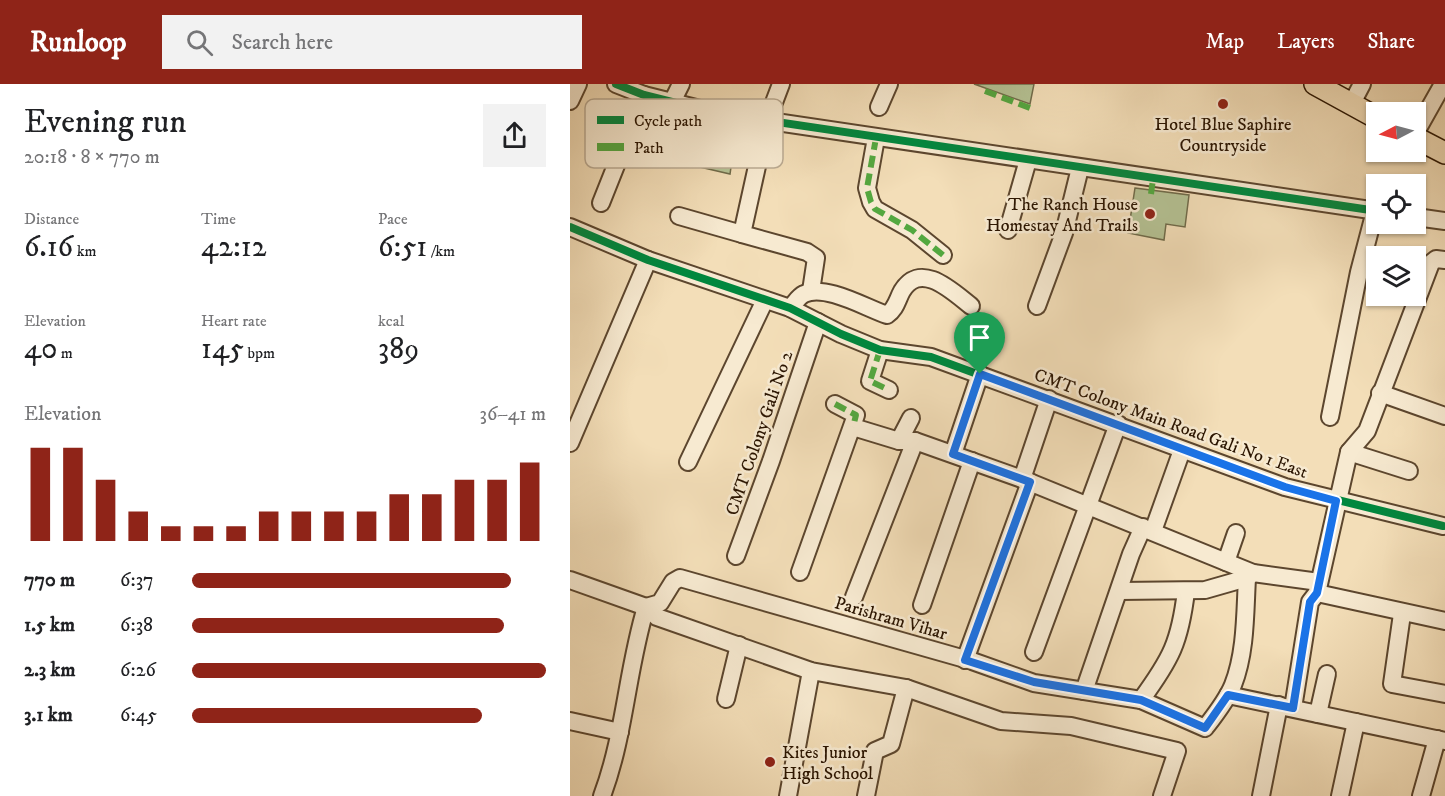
<!DOCTYPE html>
<html lang="en">
<head>
<meta charset="utf-8">
<style>
  body { margin:0; font-family:"IM FELL DW Pica",serif; background:#f2f2f2; color:#202124; height:100vh; display:flex; flex-direction:column; font-size:22px; white-space:nowrap }
  * { box-sizing:border-box; margin:0 }
  p { font-size:20px; color:#757577 }
  .icon { flex:none; width:33px; height:33px; fill:none; stroke:currentColor; stroke-width:2; stroke-linecap:round; stroke-linejoin:round }
  .map { position:relative; flex:1; overflow:hidden }
  .drawer { display:flex; flex-direction:column; background:#fff; width:570px }
  .drawer>* { flex:none }
  .needle { width:39px; rotate:264deg }
  .buttons { position:absolute; left:796px; top:18px; display:grid; gap:12px }
  .buttons a { display:grid; place-items:center; width:60px; height:60px; border-radius:0px; background:#fff; box-shadow:0 2px 4px #0004; font-size:30px }
  .pin { position:absolute; display:grid; place-items:center; width:51px; height:51px; color:#fff; margin:-62px -26px; border-radius:50% 50% 50% 0; rotate:-45deg; box-shadow:0 0 6px #0007 }
  .pin .icon { rotate:45deg }
  .round { display:grid; place-items:center; flex:none; width:63px; height:63px; border-radius:0px; background:#f2f2f2 }
  .head { display:flex; align-items:center; justify-content:space-between; height:102px; padding:0 24px }
  h1 { font-size:33px; font-weight:600; line-height:45px }
  .figures { display:grid; grid-template-columns:repeat(3,1fr); gap:9px; height:102px; padding:6px 24px }
  .figures div { display:grid; align-content:center }
  .figures b { font-size:30px; font-weight:600 }
  .figures small { font-size:16px; font-weight:400 }
  .figures p { font-size:16px }
  .chart { height:168px; padding:12px 24px }
  .chart p { display:flex; justify-content:space-between }
  .chart svg { width:100%; height:108px; margin-top:6px; stroke:#8f2418; stroke-width:6 }
  ul { padding:0 24px; list-style:none; font-size:20px }
  li { display:grid; grid-template-columns:96px 72px 1fr; align-items:center; height:45px }
  li i { height:15px; border-radius:8px; background:#8f2418 }
  header { display:flex; align-items:center; gap:36px; box-sizing:border-box; height:84px; padding:0 30px; background:#8f2418; color:#fff }
  header strong { font-size:28px }
  nav { display:flex; gap:33px; margin-inline-start:auto; font-size:21px }
  .search { width:420px; height:54px; background:#f2f2f2; display:flex; align-items:center; gap:15px; box-sizing:border-box; padding:0 21px; border-radius:0px; color:#757577; font-size:22px }
  main { display:flex; flex:1; min-height:0 }
  .map>svg:first-child { display:block }
</style>
</head>
<body>
<header>
<strong>Runloop</strong>
<div class="search"><svg class="icon" aria-label="search" viewBox="0 0 24 24"><circle cx="10" cy="10" r="6"/><path d="M15 15l6 6"/></svg>Search here</div>
<nav><a>Map</a><a>Layers</a><a>Share</a></nav>
</header>
<main>
<section class="drawer">
<div class="head"><div><h1>Evening run</h1><p>20:18 · 8 × 770 m</p></div><a class="round"><svg class="icon" aria-label="share" viewBox="0 0 24 24"><path d="M12 15V3M7 8l5-5 5 5M5 13v7h14v-7"/></svg></a></div>
<div class="figures">
<div><p>Distance</p><b>6.16<small> km</small></b></div>
<div><p>Time</p><b>42:12</b></div>
<div><p>Pace</p><b>6:51<small> /km</small></b></div>
</div>
<div class="figures">
<div><p>Elevation</p><b>40<small> m</small></b></div>
<div><p>Heart rate</p><b>145<small> bpm</small></b></div>
<div><p>kcal</p><b>389</b></div>
</div>
<div class="chart"><p><span>Elevation</span>36–41 m</p>
<svg viewBox="0 0 160 44" preserveAspectRatio="none"><path d="M5 44V6M15 44V6M25 44V19M35 44V32M45 44V38M55 44V38M65 44V38M75 44V32M85 44V32M95 44V32M105 44V32M115 44V25M125 44V25M135 44V19M145 44V19M155 44V12"/></svg>
</div>
<ul>
<li><b>770 m</b>6:37<i style="width:90%"></i></li>
<li><b>1.5 km</b>6:38<i style="width:88%"></i></li>
<li><b>2.3 km</b>6:26<i style="width:100%"></i></li>
<li><b>3.1 km</b>6:45<i style="width:82%"></i></li>
</ul>
</section>
<div class="map">
<svg width="875" height="712" viewBox="0 0 875 712">
  <rect width="100%" height="100%" fill="#f3deb8"/>
  <filter id="stains"><feTurbulence type="fractalNoise" baseFrequency=".00333" numOctaves="4"/><feColorMatrix values="0 0 0 0 .2 0 0 0 0 .09 0 0 0 0 .02 0 0 0 .5 -.17"/></filter>
  <radialGradient id="worn" r=".72"><stop offset=".6" stop-color="#630" stop-opacity="0"/><stop offset="1" stop-color="#630" stop-opacity=".3"/></radialGradient>
  <g fill="#b5c294" stroke="#706b4a" stroke-width="1.5">
    <path d="M404,0h60l-4,20z"/>
    <path d="M113,53l51,9 -4,28 -52,-12z"/>
    <path d="M565,104l54,7 -4,32 -19,-3 -2,16 -36,-7z"/>
  </g>
  <g fill="none" stroke-linecap="round" stroke-linejoin="round">
    <defs>
      <g id="minor">
        <path d="M46,0l28,11 72,18 661,98"/>
        <path d="M211,0l-14,37 -25,113 65,18 9,6 -5,33"/>
        <path d="M0,17l8,-17"/>
        <path d="M102,18l9,-18"/>
        <path d="M781,21l11,-21"/>
        <path d="M309,23l10,-23"/>
        <path d="M846,48l27,-48"/>
        <path d="M306,54l-9,50 4,14 4,7 37,21 31,25"/>
        <path d="M31,119l43,-108"/>
        <path d="M109,132l63,18"/>
        <path d="M846,133l29,4"/>
        <path d="M0,143l78,33 142,48 51,26 39,16 51,7 354,130 158,39"/>
        <path d="M438,146l20,-70"/>
        <path d="M875,176l-9,-1 -5,4 -64,168 -18,21 -32,141 128,28"/>
        <path d="M467,222l27,-73 16,-65"/>
        <path d="M220,224c5,-5 8,-11 14,-14 22,-10 62,14 83,21 9,-6 10,-15 15,-24 19,-31 51,1 69,15"/>
        <path d="M310,266l-10,31 19,9"/>
        <path d="M810,309l65,23"/>
        <path d="M760,333l29,-145 16,-61"/>
        <path d="M283,343l46,14h16l107,38 231,94 66,9"/>
        <path d="M329,357l12,-23"/>
        <path d="M0,359l78,-183"/>
        <path d="M779,368l60,19"/>
        <path d="M383,370l27,-80"/>
        <path d="M118,378l77,-162"/>
        <path d="M452,395l27,-80"/>
        <path d="M583,447l29,-81"/>
        <path d="M166,472l35,-95 47,-139"/>
        <path d="M656,478l10,-29"/>
        <path d="M230,488l56,-157 -21,-11"/>
        <path d="M0,496l76,27 11,10 154,54 95,17 95,33 70,5 106,25 -15,45"/>
        <path d="M550,507l85,-1 42,-12 6,-5"/>
        <path d="M284,513l61,-156"/>
        <path d="M352,521l50,-144"/>
        <path d="M76,523l14,-4 13,-21 7,-4 292,83 62,22 107,17 64,28c10,-13 22,-28 28,-43 13,-33 12,-72 14,-107"/>
        <path d="M832,530l-10,70 53,10"/>
        <path d="M464,568l84,-228"/>
        <path d="M395,576l65,-178"/>
        <path d="M514,607l47,-137 12,-27"/>
        <path d="M658,611l217,46"/>
        <path d="M156,615l13,-54"/>
        <path d="M571,616c30,-41 39,-58 45,-109"/>
        <path d="M723,624l17,-106 7,-9"/>
        <path d="M748,630l9,-40"/>
        <path d="M0,637l50,11"/>
        <path d="M32,712c23,-61 25,-127 44,-189"/>
        <path d="M218,712l23,-125"/>
        <path d="M296,712l9,-45 16,-7 15,-56"/>
        <path d="M691,712l18,-91"/>
        <path d="M770,712l16,-74"/>
        <path d="M851,712l16,-57"/>
      </g>
      <g id="major">
        <path d="M745,0l62,34"/>
        <path d="M846,54l29,15"/>
      </g>
    </defs>
    <use href="#minor" stroke="#5c462e" stroke-width="20"/>
    <use href="#major" stroke="#2a1400" stroke-width="24"/>
    <use href="#minor" stroke="#f7ead1" stroke-width="16"/>
    <use href="#major" stroke="#f3deb8" stroke-width="21"/>
    <g stroke="#53a840" stroke-width="6" stroke-dasharray="12 6" stroke-linecap="butt">
      <path d="M415,7l50,19"/>
      <path d="M306,54l-9,50 4,14 4,7 37,21 31,25"/>
      <path d="M581,110l2,-15"/>
      <path d="M310,266l-10,31 19,9"/>
      <path d="M265,320l21,11 -3,12"/>
    </g>
    <defs>
      <g id="cycleway">
        <path d="M46,0l28,11 72,18 661,98"/>
        <path d="M0,143l78,33 142,48 51,26 39,16 51,7 354,130 158,39"/>
      </g>
    </defs>
    <use href="#cycleway" stroke="#f7ead1" stroke-width="11"/>
    <use href="#cycleway" stroke="#00873e" stroke-width="8"/>
  </g>
  <g fill="none" stroke-linecap="round" stroke-linejoin="round">
    <defs>
      <path id="route" d="M410,290l305,113 51,14 -19,92 -7,9 -17,106 -65,-13 -23,33 -64,-28 -107,-18 -69,-22 65,-178 -77,-28z"/>
    </defs>
    <use href="#route" stroke="#fff" stroke-width="12"/>
    <use href="#route" stroke="#1a73e8" stroke-width="8"/>
  </g>
  <g fill="#8f2418" stroke="#f7ead1" stroke-width="2">
    <circle cx="653" cy="20" r="6"/>
    <circle cx="580" cy="130" r="6"/>
    <circle cx="200" cy="678" r="6"/>
  </g>
  <g text-anchor="middle" stroke-width="5" stroke-linejoin="round" paint-order="stroke">
    <g font-size="18" fill="#2a1400" stroke="#f7ead1">
      <text x="653" y="46">Hotel Blue Saphire<tspan x="653" dy="21">Countryside</tspan></text>
      <text x="568" y="126" text-anchor="end">The Ranch House<tspan x="568" dy="21">Homestay And Trails</tspan></text>
      <text x="212" y="674" text-anchor="start">Kites Junior<tspan x="212" dy="21">High School</tspan></text>
    </g>
    <g font-size="18" fill="#2a1400" stroke="#f7ead1">
      <text transform="translate(601 339) rotate(20)" y="6">CMT Colony Main Road Gali No 1 East</text>
      <text transform="translate(189 349) rotate(-71)" y="6">CMT Colony Gali No 2</text>
      <text transform="translate(321 534) rotate(16)" y="6">Parishram Vihar</text>
    </g>
  </g>
  <rect x="15" y="15" width="198" height="69" rx="9" fill="#f7ead1" stroke="#baaa92" stroke-width="1.5"/>
  <rect x="27" y="32" width="27" height="8" fill="#00873e"/>
  <rect x="27" y="59" width="27" height="8" fill="#53a840"/>
  <g font-size="16" fill="#2a1400">
    <text x="64" y="42">Cycle path</text>
    <text x="64" y="69">Path</text>
  </g>
  <rect width="100%" height="100%" filter="url(#stains)"/>
  <rect width="100%" height="100%" fill="url(#worn)"/>
</svg>
<div class="buttons">
<a><svg class="needle" viewBox="-14 -14 28 28"><path d="M0-13l5 13h-10z" fill="#e53935"/><path d="M0 13l5-13h-10z" fill="#757577"/></svg></a>
<a><svg class="icon" aria-label="locate" viewBox="0 0 24 24"><circle cx="12" cy="12" r="6"/><path d="M12 2v4M12 18v4M2 12h4M18 12h4"/></svg></a>
<a><svg class="icon" aria-label="layers" viewBox="0 0 24 24"><path d="M12 4l9 5-9 5-9-5zM3 14l9 5 9-5"/></svg></a>
</div>
<div class="pin" style="left:410px;top:290px;background:#1e9e55"><svg class="icon" aria-label="arrive" viewBox="0 0 24 24"><path d="M6 21V4h12l-3 4 3 4H6"/></svg></div>
</div>
</main>
</body>
</html>
